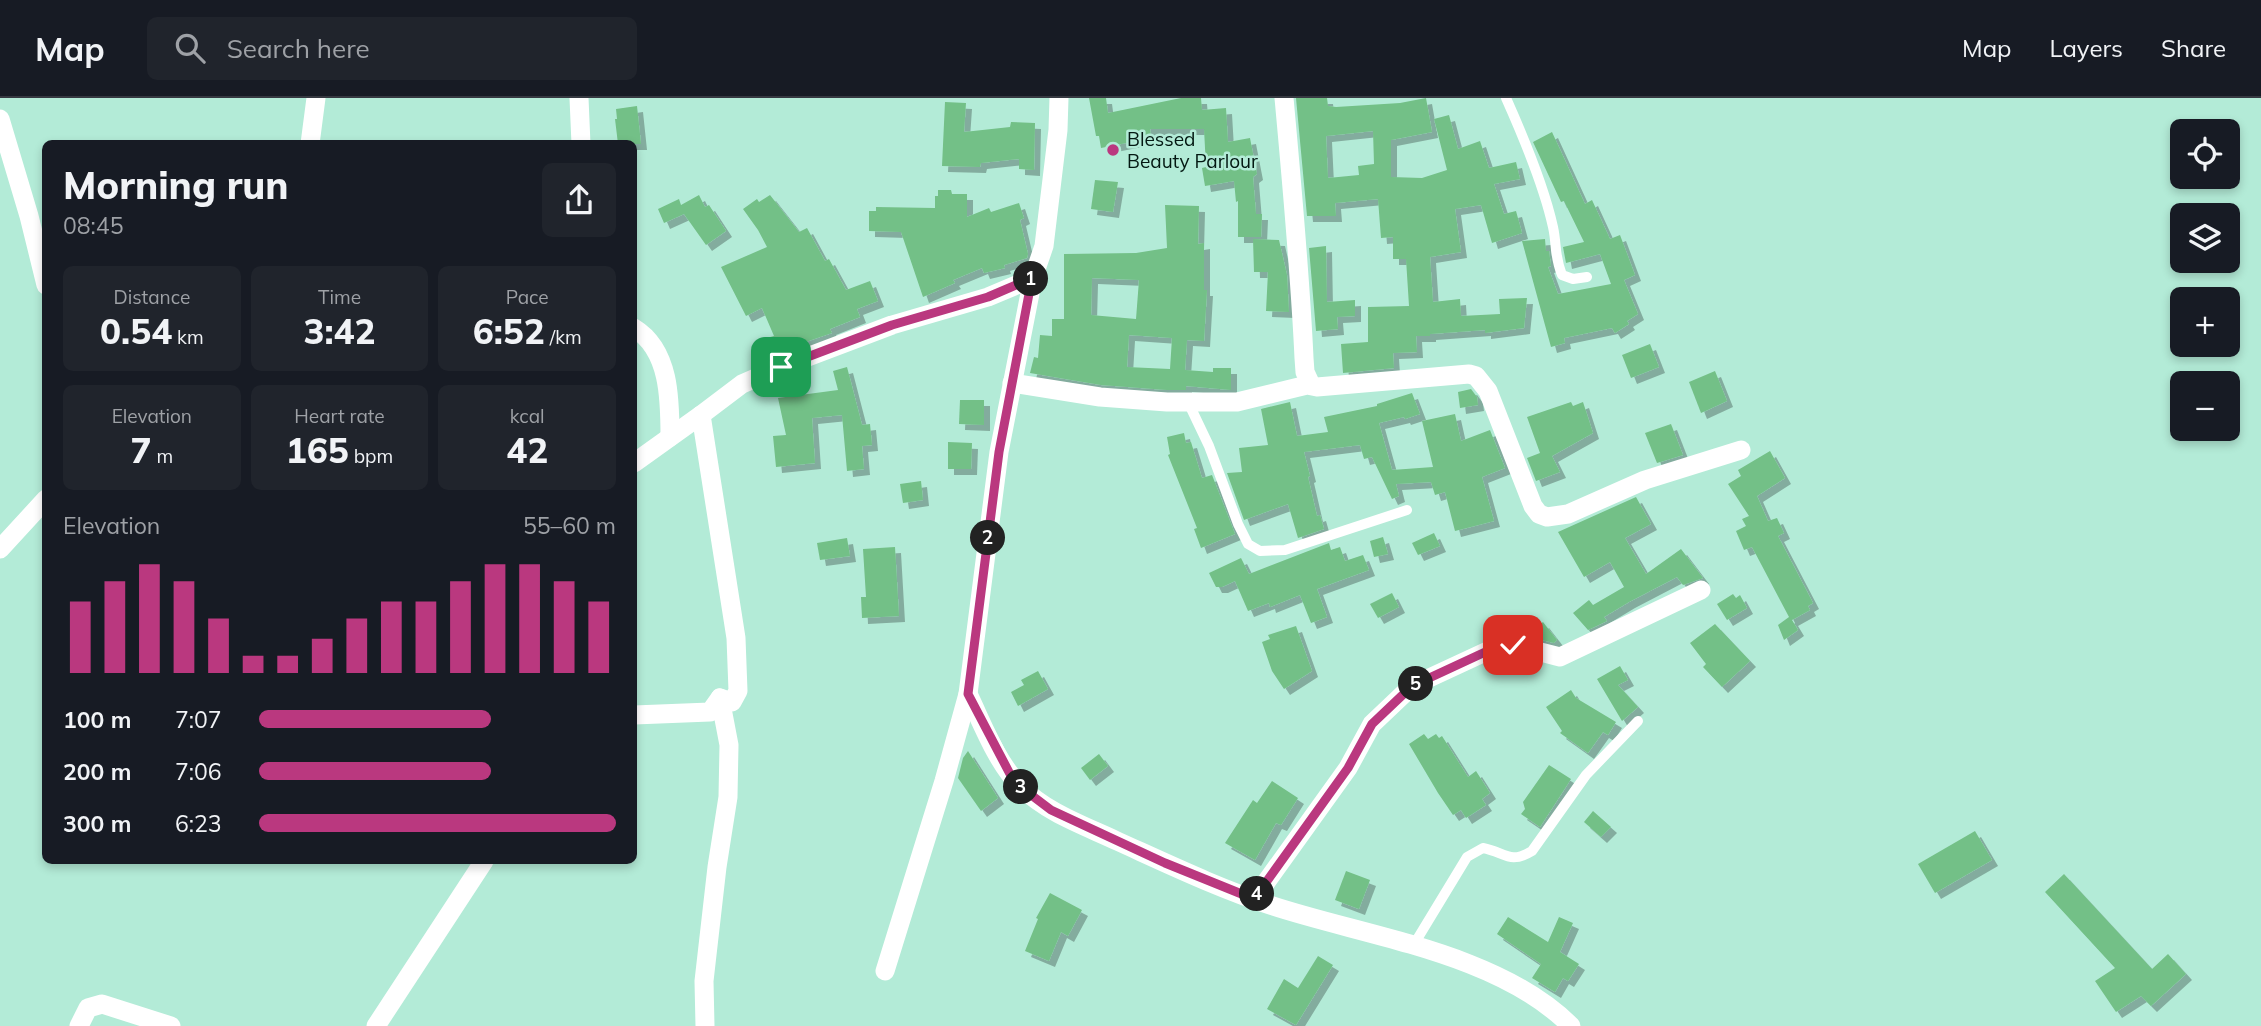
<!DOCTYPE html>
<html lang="en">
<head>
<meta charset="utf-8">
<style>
  body { margin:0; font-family:Mulish,sans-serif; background:#20242c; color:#f1f3f6; height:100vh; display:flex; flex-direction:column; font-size:26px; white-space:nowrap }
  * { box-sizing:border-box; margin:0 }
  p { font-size:23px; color:#9ea1a6 }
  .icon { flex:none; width:38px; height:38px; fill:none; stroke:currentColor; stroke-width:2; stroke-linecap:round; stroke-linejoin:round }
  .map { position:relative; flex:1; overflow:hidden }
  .details { position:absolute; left:42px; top:42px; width:595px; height:724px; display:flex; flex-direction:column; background:#171b24; border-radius:10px; box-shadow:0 4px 10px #0003 }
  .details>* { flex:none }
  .buttons { position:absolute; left:2170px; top:21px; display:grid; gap:14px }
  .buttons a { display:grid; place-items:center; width:70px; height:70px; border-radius:10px; background:#171b24; box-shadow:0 4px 10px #0003; font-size:35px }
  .pin { position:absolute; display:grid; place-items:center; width:60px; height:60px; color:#fff; margin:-30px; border-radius:14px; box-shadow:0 4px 10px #0006 }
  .km { position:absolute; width:35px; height:35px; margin:-18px; border-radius:50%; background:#222; color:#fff; font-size:19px; line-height:35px; text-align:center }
  .round { display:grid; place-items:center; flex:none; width:74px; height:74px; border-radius:10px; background:#20242c }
  .head { display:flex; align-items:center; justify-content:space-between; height:119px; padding:0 21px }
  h1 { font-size:38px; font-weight:800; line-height:52px }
  .metrics { display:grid; grid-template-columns:repeat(3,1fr); gap:10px; height:119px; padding:7px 21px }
  .metrics div { display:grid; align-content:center; border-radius:10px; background:#20242c; text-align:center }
  .metrics b { font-size:35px; font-weight:800 }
  .metrics small { font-size:19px; font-weight:400 }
  .metrics p { font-size:19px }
  .chart { height:196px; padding:14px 21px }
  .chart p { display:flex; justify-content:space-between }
  .chart svg { width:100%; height:126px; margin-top:7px; stroke:#ba387f; stroke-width:6 }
  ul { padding:0 21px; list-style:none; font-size:23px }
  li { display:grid; grid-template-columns:112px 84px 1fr; align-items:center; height:52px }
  li i { height:18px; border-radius:9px; background:#ba387f }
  header { display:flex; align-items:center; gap:42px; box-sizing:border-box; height:98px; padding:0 35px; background:#171b24; border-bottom:2px solid #363941 }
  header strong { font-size:33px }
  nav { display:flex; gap:38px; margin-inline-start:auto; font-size:24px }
  .search { width:490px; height:63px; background:#20242c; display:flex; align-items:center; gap:18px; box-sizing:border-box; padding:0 24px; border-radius:10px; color:#9ea1a6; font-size:26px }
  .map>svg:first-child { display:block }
</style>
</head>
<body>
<header>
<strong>Map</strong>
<div class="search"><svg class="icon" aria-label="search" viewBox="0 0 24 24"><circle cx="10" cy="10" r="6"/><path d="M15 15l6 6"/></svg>Search here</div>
<nav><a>Map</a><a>Layers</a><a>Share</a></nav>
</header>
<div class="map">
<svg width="2261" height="928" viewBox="0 0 2261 928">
  <defs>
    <filter id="shadow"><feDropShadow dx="6" dy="6" stdDeviation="0" flood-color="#0004"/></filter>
  </defs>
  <rect width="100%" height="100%" fill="#b3ebd7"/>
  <g fill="#73c087" fill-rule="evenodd" filter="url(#shadow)">
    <path d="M1089,0h17l2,15 73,-15h20l1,12 24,-2 2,34 22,-4 7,36 -4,3 3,37h6l-1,23h-23v-36l-2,1 -2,-21 -29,5 -3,-18 4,-1 -2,-38h-54l1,9 -50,10 -2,-12h-3z"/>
    <path d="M1296,0h31l1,8 8,1 64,-4 26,-5 6,34 -41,8v37l31,1 25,-8 -13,-51 15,-4 9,34 22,-8 9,27 27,-6 4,17 -26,5 10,30 12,-3 6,22 -30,10 -11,-38 -26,4 6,43 -31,5 3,45 27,-3 1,17 39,-2 -1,-15 28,-1 -3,30 -39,5v-3l-55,4v2h-14l1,16 -24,1 1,15 -51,5 -2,-29 27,-2v-35l41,-1 -3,-47h-13v-22l-12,1 -3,-39 -43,4 1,13h-29zM1373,33l1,33 -16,2 1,9 -31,3 -2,-42z"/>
    <path d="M945,4l21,1 -2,29 46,-5 1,-5 24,1 -1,47 -15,-1v-10l-38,4 -1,4 -38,-1z"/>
    <path d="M637,8l4,38h-23l-3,-25h2l-1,-10z"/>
    <path d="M1552,34l33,72 7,-4 18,39 10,-4 15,40 -11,5 14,34 -11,7 2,3 -14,9 -3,-5 -48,10 1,5 -14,4 -29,-106 23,-2 1,12h3l2,15 -3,1 10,27 53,-10 -11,-30 -34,9 -3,-16 21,-5 -20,-41 -3,1 -28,-60z"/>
    <path d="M1095,82l23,2 -5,30 -22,-3z"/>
    <path d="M938,92h13l1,4h15v23l22,-9 2,4 28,-9 5,15 -4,2 8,34 -1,4 -23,7 1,3 -21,5 -2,-5 -29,12 2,3 -32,14 -22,-65 -32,-1v-20h7v-4l59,1v-12h3z"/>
    <path d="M699,97l6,12 4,-2 17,26 -20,14 -22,-31 -20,9 -6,-14 21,-10 2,6z"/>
    <path d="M770,97l29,37 8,-4 18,33 4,-2 17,31 24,-9 8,20 -21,8 3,8 -30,12 2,4 -65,22 -4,-16 11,-3 -12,-28 -16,8 -25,-49 46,-20 -9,-17 -15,-21 14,-10 2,3z"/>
    <path d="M1165,107l34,1 -1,38 6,-1v47h3l-3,51 -17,-1 -2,30 28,2v-4h18v22l-45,-4v4h-19l-66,-5 -71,-12 4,-16 4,1 2,-23 12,1v-17h12v-65l72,-1 31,-5zM1092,180l47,2 -3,39 -45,-4zM1129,237l43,3 -2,31 -43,-2z"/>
    <path d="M1253,141l26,1 8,35 2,37 -23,-1 2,-39h-14z"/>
    <path d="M1326,148l1,56 28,-2v16l-18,1 1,12 -22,2 -7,-83z"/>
    <path d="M1650,246l9,23 -28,11 -9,-23z"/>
    <path d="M847,269l15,58 8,-1 2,21 -10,1 2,23 -17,2 -5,-56 -30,3 3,45 -39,4 -3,-31 13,-1 -8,-37 60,-8 -5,-19z"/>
    <path d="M1715,273l12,30 -26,12 -12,-31z"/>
    <path d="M1471,291l6,8 1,8 -18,3 -2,-16z"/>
    <path d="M1412,295l8,21 -15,5 -1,-2 -25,6 13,47 41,-3 -11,-46 33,-7 6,27 29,-11 15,38 -23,9 12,44 -39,10 -10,-39 -10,3 -4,-13 -35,2 3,12 -7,3 -20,-42 -8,2 -4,-14 -56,7 6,24 -2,1 9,39 3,-1 4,14 -26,9 -10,-34 -44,16 -17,-47 15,-1 -3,-24 29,-3 -7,-36 29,-7 7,34 31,-4 -4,-15 53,-11v-2z"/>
    <path d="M960,302h24v25l-25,-1z"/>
    <path d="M1571,304l2,4 10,-4 10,31 -41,23 8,16 -24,9 -9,-23 13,-5 -13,-36z"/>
    <path d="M1671,326l12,31 -26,8 -12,-30z"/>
    <path d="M1184,335l2,10 5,-1 11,36 10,-3 23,59 -34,14 -7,-19 3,-1 -29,-73 2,-1 -3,-17z"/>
    <path d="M948,344l24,1 -1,26h-23z"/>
    <path d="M1770,353l15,27 -28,18 11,25 9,-3 7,15 -6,3 35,67 -5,3 2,4 -18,10 6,10 -14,10 -6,-15 11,-8 -37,-70 -8,3 -8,-19 10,-5 -4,-7 7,-3 -21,-32 13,-8 -3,-6z"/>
    <path d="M921,383l2,19 -20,3 -3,-19z"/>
    <path d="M1636,399l15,27 -26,14 21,36 35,-25 22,29 -20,7 -6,-8 -48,25 -25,15 3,4 -19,9 -15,-17 16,-13 4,5 31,-18 -14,-25 -26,15 -26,-45z"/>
    <path d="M1434,435l6,13 -22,9 -6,-12z"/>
    <path d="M1383,439l5,17 -14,3 -4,-16z"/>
    <path d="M847,440l3,18 -30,4 -3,-17z"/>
    <path d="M1329,445l2,7 9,-3 5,14 18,-6 6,15 -52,19 10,28 -16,6 -11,-28 -30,12 -1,-4 -21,8 -13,-30 -13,6h-6l-7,-14 32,-15 8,16z"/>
    <path d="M895,449l4,69 -37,2 -1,-21h5l-3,-48z"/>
    <path d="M1392,495l7,14 -21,11 -8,-14z"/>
    <path d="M1733,496l3,4 4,-3 7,13 -20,12 -10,-16z"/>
    <path d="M1543,524l14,18 -3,3 -20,-5 -4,-6z"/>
    <path d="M1715,526l35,37 -28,26 -19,-20 3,-3 -16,-21z"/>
    <path d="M1296,528l16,45 -28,18 -12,-18 -10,-29 8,-3 -2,-4z"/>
    <path d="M1620,568l8,14 -10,5 20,22 -16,14 -25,-42z"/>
    <path d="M1038,573l10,18 -30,17 -7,-14 13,-7 -3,-5z"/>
    <path d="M1571,592l5,8 40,24 -8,13 -5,-3 -15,21 -28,-20 2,-2 -16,-24z"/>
    <path d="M1424,636l4,5 8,-5 3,4 3,-2 26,41 8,-6 14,22 -8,6 4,6 -20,13 -5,-8 -8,5 -15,-22 -29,-49z"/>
    <path d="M968,653l30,47 -17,13 -23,-33 5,-20z"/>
    <path d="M1099,656l9,12 -18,14 -9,-12z"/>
    <path d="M1549,667l22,14 -31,48 -19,-13 4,-5 -2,-7z"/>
    <path d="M1272,683l26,17 -17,27 -5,-2 -21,37 -30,-17 28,-43 4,3z"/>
    <path d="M1593,713l18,16 -10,10 -17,-15z"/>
    <path d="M1975,733l17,29 -57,33 -17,-29z"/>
    <path d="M1346,773l24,9 -11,29 -24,-9z"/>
    <path d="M2064,776l88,95 16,-15 18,20 -35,32 -10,-10 -25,16 -21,-31 20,-13 -70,-76z"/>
    <path d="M1050,795l32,17 -14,26 -7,-4 -12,29 -24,-10 13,-32 -2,-1z"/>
    <path d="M1508,819l40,25 11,-25 14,6 -13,29 19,12 -11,17 -5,-3 -8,14 -23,-14 9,-14 -44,-30z"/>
    <path d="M1318,858l15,9 -37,60 -29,-16 17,-30 14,9z"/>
  </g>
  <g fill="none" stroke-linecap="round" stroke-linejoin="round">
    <g stroke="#fff" stroke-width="10">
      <path d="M1506,0c17,38 38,88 47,129 4,18 1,28 9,48l11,4 14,-2"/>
      <path d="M1188,304l21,44 29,78 10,20 12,7 25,-1 122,-40"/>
      <path d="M1413,848l54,-89 16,-9c22,4 26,17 49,3l54,-76 52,-54"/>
    </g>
    <g stroke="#fff" stroke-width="19">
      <path d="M579,0l2,46"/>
      <path d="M1284,0c8,87 16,173 20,260l1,14 6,13"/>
      <path d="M0,21l29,97 17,69"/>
      <path d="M310,46l6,-46"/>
      <path d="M634,230c36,22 36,72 36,109"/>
      <path d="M1012,285l88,14 67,5h70l70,-17 10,2 152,-13 7,2 12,15 45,115 6,8 8,3 21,-3 77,-34 96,-30"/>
      <path d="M634,365l67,-48"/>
      <path d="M0,451l46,-50"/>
      <path d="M968,596c15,31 28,67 52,92 27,27 63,39 97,55 51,23 103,48 156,65 95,31 225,47 298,120"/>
      <path d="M634,617l76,-3 10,-14 12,4 6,-11 -2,-53 -35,-223 41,-31 39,-17 111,-42 96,-28 45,-19"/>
      <path d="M1254,801l94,-131 24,-44 40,-38 84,-39 17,-2 47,12 141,-67"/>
      <path d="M885,873l59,-190 24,-87 31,-242 34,-174 11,-32 14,-116 1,-32"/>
      <path d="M79,928l9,-18 14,-4 69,22"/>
      <path d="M376,928l108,-165"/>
      <path d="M705,928l-1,-45 13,-114 11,-70 1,-52 -9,-47"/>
    </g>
  </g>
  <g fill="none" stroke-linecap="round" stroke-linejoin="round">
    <defs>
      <path id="route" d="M781,269l111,-42 96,-28 44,-19 -33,174 -31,242 42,80 12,14 29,22 114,53 89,36 94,-131 24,-44 40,-38 84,-39 17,-2"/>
    </defs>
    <use href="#route" stroke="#fff" stroke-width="14"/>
    <use href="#route" stroke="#ba387f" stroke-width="9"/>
  </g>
  <circle fill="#ba387f" stroke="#b3ebd7" stroke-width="2.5" cx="1113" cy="52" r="7"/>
  <g text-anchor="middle" stroke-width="5" stroke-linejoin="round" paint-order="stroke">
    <g font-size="19" fill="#031812" stroke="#b3ebd7" text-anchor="start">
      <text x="1127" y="48">Blessed<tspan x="1127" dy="22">Beauty Parlour</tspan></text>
    </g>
  </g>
</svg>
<div class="buttons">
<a><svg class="icon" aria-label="locate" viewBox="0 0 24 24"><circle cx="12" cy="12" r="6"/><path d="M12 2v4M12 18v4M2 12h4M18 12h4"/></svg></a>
<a><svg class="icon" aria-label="layers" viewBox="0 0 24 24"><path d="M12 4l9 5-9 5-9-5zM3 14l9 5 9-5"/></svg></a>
<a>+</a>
<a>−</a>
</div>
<div class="pin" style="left:781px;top:269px;background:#1e9e55"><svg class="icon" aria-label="arrive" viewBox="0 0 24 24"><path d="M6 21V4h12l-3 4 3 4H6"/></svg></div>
<div class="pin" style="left:1513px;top:547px;background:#d93025"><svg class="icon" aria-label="check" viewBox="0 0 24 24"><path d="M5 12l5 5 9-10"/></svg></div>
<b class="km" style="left:1031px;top:181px">1</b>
<b class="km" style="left:988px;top:440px">2</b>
<b class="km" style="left:1021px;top:689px">3</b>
<b class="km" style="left:1257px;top:796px">4</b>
<b class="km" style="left:1416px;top:586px">5</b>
<section class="details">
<div class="head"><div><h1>Morning run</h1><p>08:45</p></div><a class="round"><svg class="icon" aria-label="share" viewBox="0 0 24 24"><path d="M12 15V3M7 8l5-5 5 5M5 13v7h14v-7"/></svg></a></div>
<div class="metrics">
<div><p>Distance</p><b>0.54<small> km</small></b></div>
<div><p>Time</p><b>3:42</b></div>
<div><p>Pace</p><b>6:52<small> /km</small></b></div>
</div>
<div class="metrics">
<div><p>Elevation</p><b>7<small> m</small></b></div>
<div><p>Heart rate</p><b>165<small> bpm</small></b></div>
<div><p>kcal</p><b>42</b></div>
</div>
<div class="chart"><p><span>Elevation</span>55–60 m</p>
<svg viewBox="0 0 160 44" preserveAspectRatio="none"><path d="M5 44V19M15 44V12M25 44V6M35 44V12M45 44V25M55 44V38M65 44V38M75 44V32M85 44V25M95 44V19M105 44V19M115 44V12M125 44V6M135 44V6M145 44V12M155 44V19"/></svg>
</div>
<ul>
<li><b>100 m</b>7:07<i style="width:65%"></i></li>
<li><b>200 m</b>7:06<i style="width:65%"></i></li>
<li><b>300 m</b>6:23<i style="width:100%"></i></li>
</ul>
</section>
</div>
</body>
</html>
